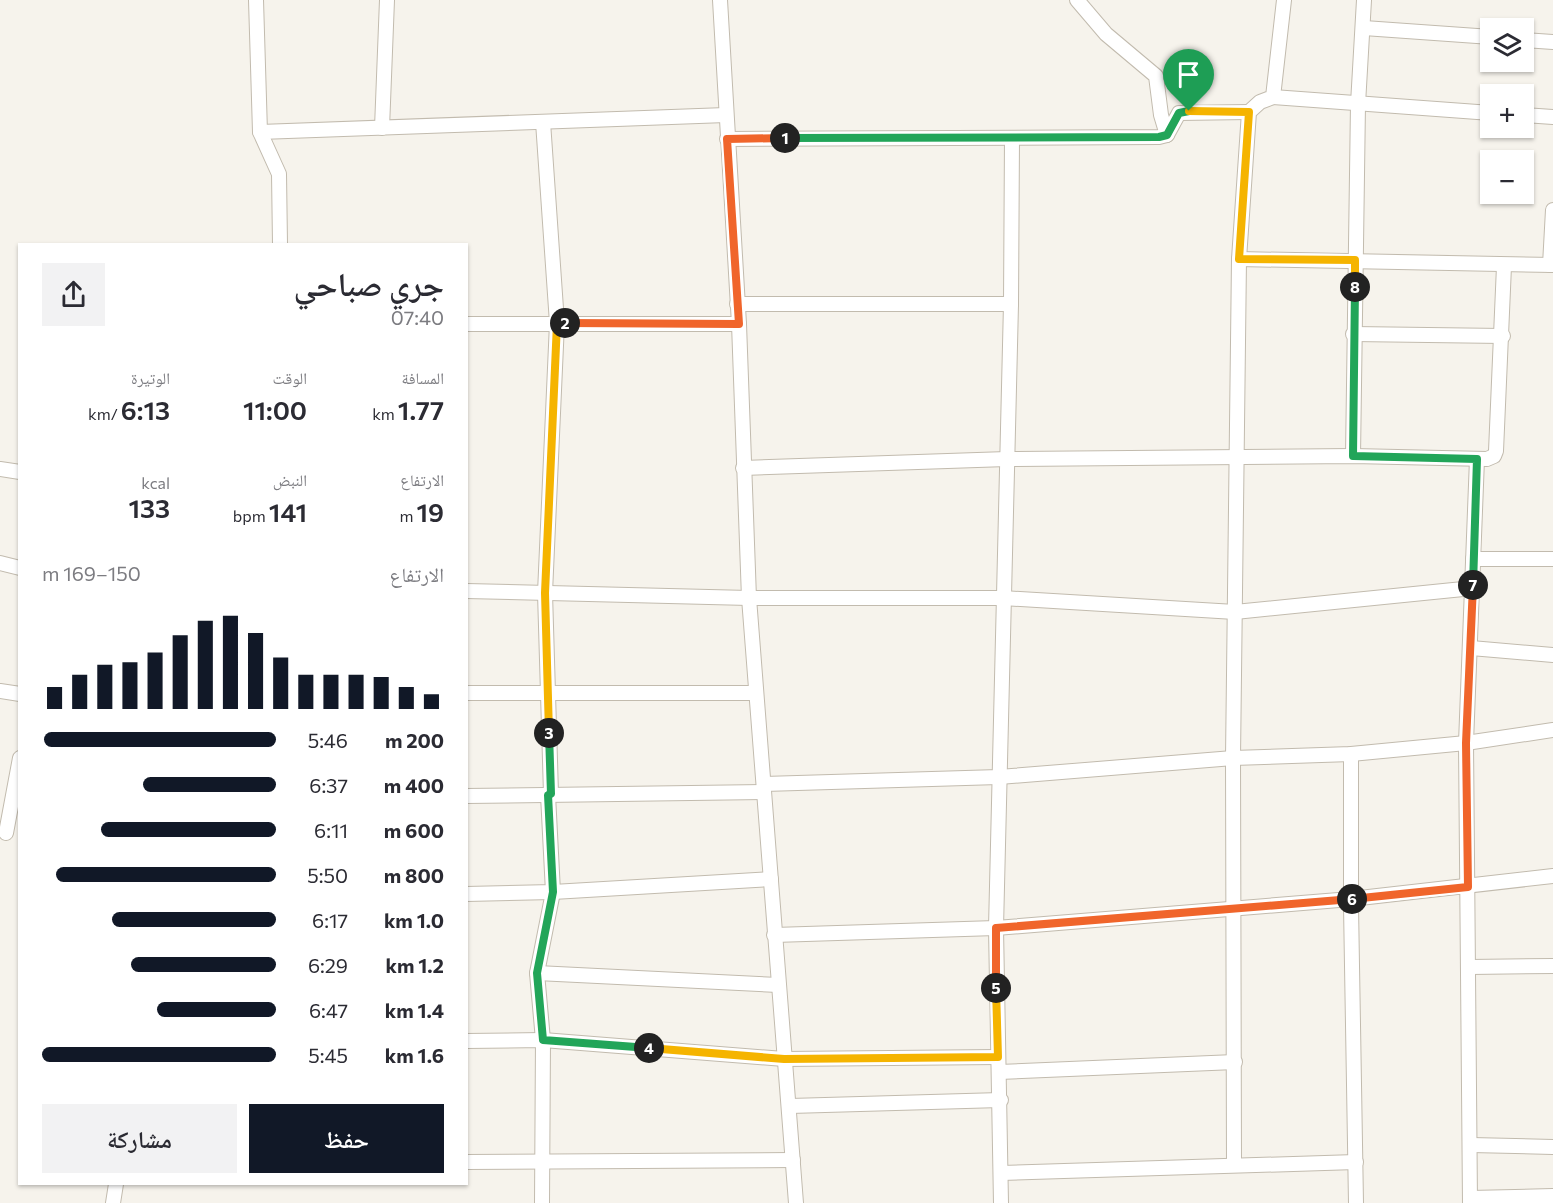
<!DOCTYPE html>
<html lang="ar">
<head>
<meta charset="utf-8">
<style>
  body { margin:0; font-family:Commissioner,"Noto Naskh Arabic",sans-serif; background:#f2f2f3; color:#2b2b33; direction:rtl; height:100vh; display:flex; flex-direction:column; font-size:22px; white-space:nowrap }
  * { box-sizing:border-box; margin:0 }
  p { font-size:20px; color:#7c7c81 }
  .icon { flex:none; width:33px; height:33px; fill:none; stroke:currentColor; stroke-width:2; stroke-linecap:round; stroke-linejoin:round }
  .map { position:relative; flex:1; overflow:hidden; direction:ltr }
  .details { position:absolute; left:18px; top:243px; width:450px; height:942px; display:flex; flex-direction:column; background:#fff; border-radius:0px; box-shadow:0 2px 4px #0004; direction:rtl }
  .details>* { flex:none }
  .fabs { position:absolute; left:1480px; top:18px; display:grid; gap:12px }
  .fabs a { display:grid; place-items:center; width:54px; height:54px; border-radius:0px; background:#fff; box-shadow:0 2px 4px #0004; font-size:30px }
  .pin { position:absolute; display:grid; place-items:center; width:51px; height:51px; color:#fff; margin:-62px -26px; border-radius:50% 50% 50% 0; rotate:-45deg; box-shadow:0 0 6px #0007 }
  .pin .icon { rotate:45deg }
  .km { position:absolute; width:30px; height:30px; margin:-15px; border-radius:50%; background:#222; color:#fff; font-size:16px; line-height:30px; text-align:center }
  .round { display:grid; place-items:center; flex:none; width:63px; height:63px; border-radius:0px; background:#f2f2f3 }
  .overview { display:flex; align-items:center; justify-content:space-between; height:102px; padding:0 24px }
  h1 { font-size:33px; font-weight:600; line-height:45px }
  .stats { display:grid; grid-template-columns:repeat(3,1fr); gap:9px; height:102px; padding:6px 24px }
  .stats div { display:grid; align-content:center }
  .stats b { font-size:26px; font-weight:600 }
  .stats small { font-size:16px; font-weight:400 }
  .stats p { font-size:16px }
  .chart { height:168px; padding:12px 24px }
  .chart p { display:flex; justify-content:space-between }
  .chart svg { width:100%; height:108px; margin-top:6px; stroke:#111827; stroke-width:6 }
  .primary-button { display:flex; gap:12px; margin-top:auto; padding:12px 24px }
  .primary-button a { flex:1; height:69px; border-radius:0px; background:#111827; color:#fff; font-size:24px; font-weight:600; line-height:69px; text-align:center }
  .primary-button a+a { background:#f2f2f3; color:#2b2b33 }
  ul { padding:0 24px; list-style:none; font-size:20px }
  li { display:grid; grid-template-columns:96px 72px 1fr; align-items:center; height:45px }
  li i { height:15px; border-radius:8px; background:#111827 }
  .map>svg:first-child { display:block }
</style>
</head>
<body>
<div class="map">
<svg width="1553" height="1203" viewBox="0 0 1553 1203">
  <rect width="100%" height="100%" fill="#f6f3ec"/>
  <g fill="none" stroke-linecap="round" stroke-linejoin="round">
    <defs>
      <g id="minor">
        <path d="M256,0l4,132 19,42 1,70"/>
        <path d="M720,0l19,324 10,274 47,605"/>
        <path d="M1077,0l29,34 50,42 5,39 6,20"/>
        <path d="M1364,28l127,9"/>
        <path d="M1524,40l29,2"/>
        <path d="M1273,97l218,16"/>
        <path d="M1524,115l29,2"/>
        <path d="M543,122l14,201 -12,270 6,201"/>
        <path d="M382,128l5,-128"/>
        <path d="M260,132l466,-17"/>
        <path d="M727,139l432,-2 8,-2 12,-22 70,-1"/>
        <path d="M1239,259l314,6"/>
        <path d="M1550,265l3,-55"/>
        <path d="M737,304h274"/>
        <path d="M466,324h273"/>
        <path d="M1353,334l150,2"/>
        <path d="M1353,456l5,-352 6,-104"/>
        <path d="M743,468l264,-9 346,-3 134,3 7,-3 2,-5 8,-185"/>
        <path d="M0,469l20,3"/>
        <path d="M1473,559h80"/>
        <path d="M0,563l20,5"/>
        <path d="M466,591l283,7h254l232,14 238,-24"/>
        <path d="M1471,648l82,7"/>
        <path d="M0,691l20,3"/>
        <path d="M466,693h289"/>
        <path d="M1351,754v152l5,297"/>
        <path d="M764,784l235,-7 234,-19 118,-4 115,-11 87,-13"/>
        <path d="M466,796l298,-4"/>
        <path d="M6,833l14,-75"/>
        <path d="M466,894l87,-2 218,-13"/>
        <path d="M774,935l222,-7 355,-29 202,-23"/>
        <path d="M1470,967l83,-1"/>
        <path d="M537,973l241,12"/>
        <path d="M466,1041l77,-1 241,19 214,-2"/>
        <path d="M999,1072l236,-10"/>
        <path d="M790,1106l211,-6"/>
        <path d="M1471,1145l82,2"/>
        <path d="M466,1162l327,-2"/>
        <path d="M1234,1165l-1,-407 6,-499 10,-147 11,-10 13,-5 11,-97"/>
        <path d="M1001,1173l355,-11"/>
        <path d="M1470,1198l83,-2"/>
        <path d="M113,1203l3,-19"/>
        <path d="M542,1203l1,-163 -6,-67 16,-81 -5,-97"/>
        <path d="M1001,1203l-5,-275 15,-624 1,-166"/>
        <path d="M1470,1203l-4,-460 11,-284"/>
      </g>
    </defs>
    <use href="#minor" stroke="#c2bbae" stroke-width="16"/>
    <use href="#minor" stroke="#fff" stroke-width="14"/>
  </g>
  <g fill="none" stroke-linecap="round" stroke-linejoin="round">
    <defs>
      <path id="split-1" d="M785,138l374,-1 8,-2 12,-22 10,-2"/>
      <path id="split-2" d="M565,323l174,1 -12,-185 58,-1"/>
      <path id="split-3" d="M549,733l-4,-140 12,-270h8"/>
      <path id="split-4" d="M549,733l2,61 -3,1 5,97 -16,81 6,67 106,8"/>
      <path id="split-5" d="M649,1048l135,11 214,-2 -2,-69"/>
      <path id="split-6" d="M996,988v-60l356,-29"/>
      <path id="split-7" d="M1352,899l116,-12 -2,-144 7,-158"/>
      <path id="split-8" d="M1355,287l-2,169 124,3 -4,126"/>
      <path id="split-9" d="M1189,111l60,1 -10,147 116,1v27"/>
    </defs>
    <use href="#split-1" stroke="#fff" stroke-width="12"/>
    <use href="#split-2" stroke="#fff" stroke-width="12"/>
    <use href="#split-3" stroke="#fff" stroke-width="12"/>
    <use href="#split-4" stroke="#fff" stroke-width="12"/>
    <use href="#split-5" stroke="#fff" stroke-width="12"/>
    <use href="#split-6" stroke="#fff" stroke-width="12"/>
    <use href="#split-7" stroke="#fff" stroke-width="12"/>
    <use href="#split-8" stroke="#fff" stroke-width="12"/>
    <use href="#split-9" stroke="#fff" stroke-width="12"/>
    <use href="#split-1" stroke="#22a559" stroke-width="8"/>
    <use href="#split-2" stroke="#f0652b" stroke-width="8"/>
    <use href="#split-3" stroke="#f5b400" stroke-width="8"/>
    <use href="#split-4" stroke="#22a559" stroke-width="8"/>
    <use href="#split-5" stroke="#f5b400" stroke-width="8"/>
    <use href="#split-6" stroke="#f0652b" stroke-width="8"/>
    <use href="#split-7" stroke="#f0652b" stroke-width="8"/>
    <use href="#split-8" stroke="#22a559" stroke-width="8"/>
    <use href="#split-9" stroke="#f5b400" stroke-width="8"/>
  </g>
</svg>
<div class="fabs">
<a><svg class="icon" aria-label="layers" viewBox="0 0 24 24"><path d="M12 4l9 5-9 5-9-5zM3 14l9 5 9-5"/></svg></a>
<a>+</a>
<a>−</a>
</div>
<div class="pin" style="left:1189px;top:111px;background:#1e9e55"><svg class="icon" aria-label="arrive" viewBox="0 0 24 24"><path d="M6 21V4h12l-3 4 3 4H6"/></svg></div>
<b class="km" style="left:785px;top:138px">1</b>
<b class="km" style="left:565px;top:323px">2</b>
<b class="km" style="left:549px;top:733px">3</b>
<b class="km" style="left:649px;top:1048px">4</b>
<b class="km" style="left:996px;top:988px">5</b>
<b class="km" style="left:1352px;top:899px">6</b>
<b class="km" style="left:1473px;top:585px">7</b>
<b class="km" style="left:1355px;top:287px">8</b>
<section class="details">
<div class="overview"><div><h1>جري صباحي</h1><p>07:40</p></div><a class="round"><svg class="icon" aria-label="share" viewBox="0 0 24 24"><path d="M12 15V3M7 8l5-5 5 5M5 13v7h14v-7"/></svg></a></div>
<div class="stats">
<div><p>المسافة</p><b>1.77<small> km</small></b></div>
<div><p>الوقت</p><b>11:00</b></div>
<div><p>الوتيرة</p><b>6:13<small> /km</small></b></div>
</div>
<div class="stats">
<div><p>الارتفاع</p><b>19<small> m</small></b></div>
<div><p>النبض</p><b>141<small> bpm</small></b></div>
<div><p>kcal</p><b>133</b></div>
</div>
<div class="chart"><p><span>الارتفاع</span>150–169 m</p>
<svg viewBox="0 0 160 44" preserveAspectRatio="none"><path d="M5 44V35M15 44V30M25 44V26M35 44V25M45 44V21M55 44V14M65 44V8M75 44V6M85 44V13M95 44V23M105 44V30M115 44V30M125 44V30M135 44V31M145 44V35M155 44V38"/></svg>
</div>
<ul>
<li><b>200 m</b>5:46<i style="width:99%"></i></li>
<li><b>400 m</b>6:37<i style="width:57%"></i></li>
<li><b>600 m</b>6:11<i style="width:75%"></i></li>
<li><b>800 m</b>5:50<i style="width:94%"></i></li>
<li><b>1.0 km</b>6:17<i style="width:70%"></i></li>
<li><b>1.2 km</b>6:29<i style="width:62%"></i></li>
<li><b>1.4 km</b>6:47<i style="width:51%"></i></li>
<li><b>1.6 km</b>5:45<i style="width:100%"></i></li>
</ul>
<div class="primary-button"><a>حفظ</a><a>مشاركة</a></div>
</section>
</div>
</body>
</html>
